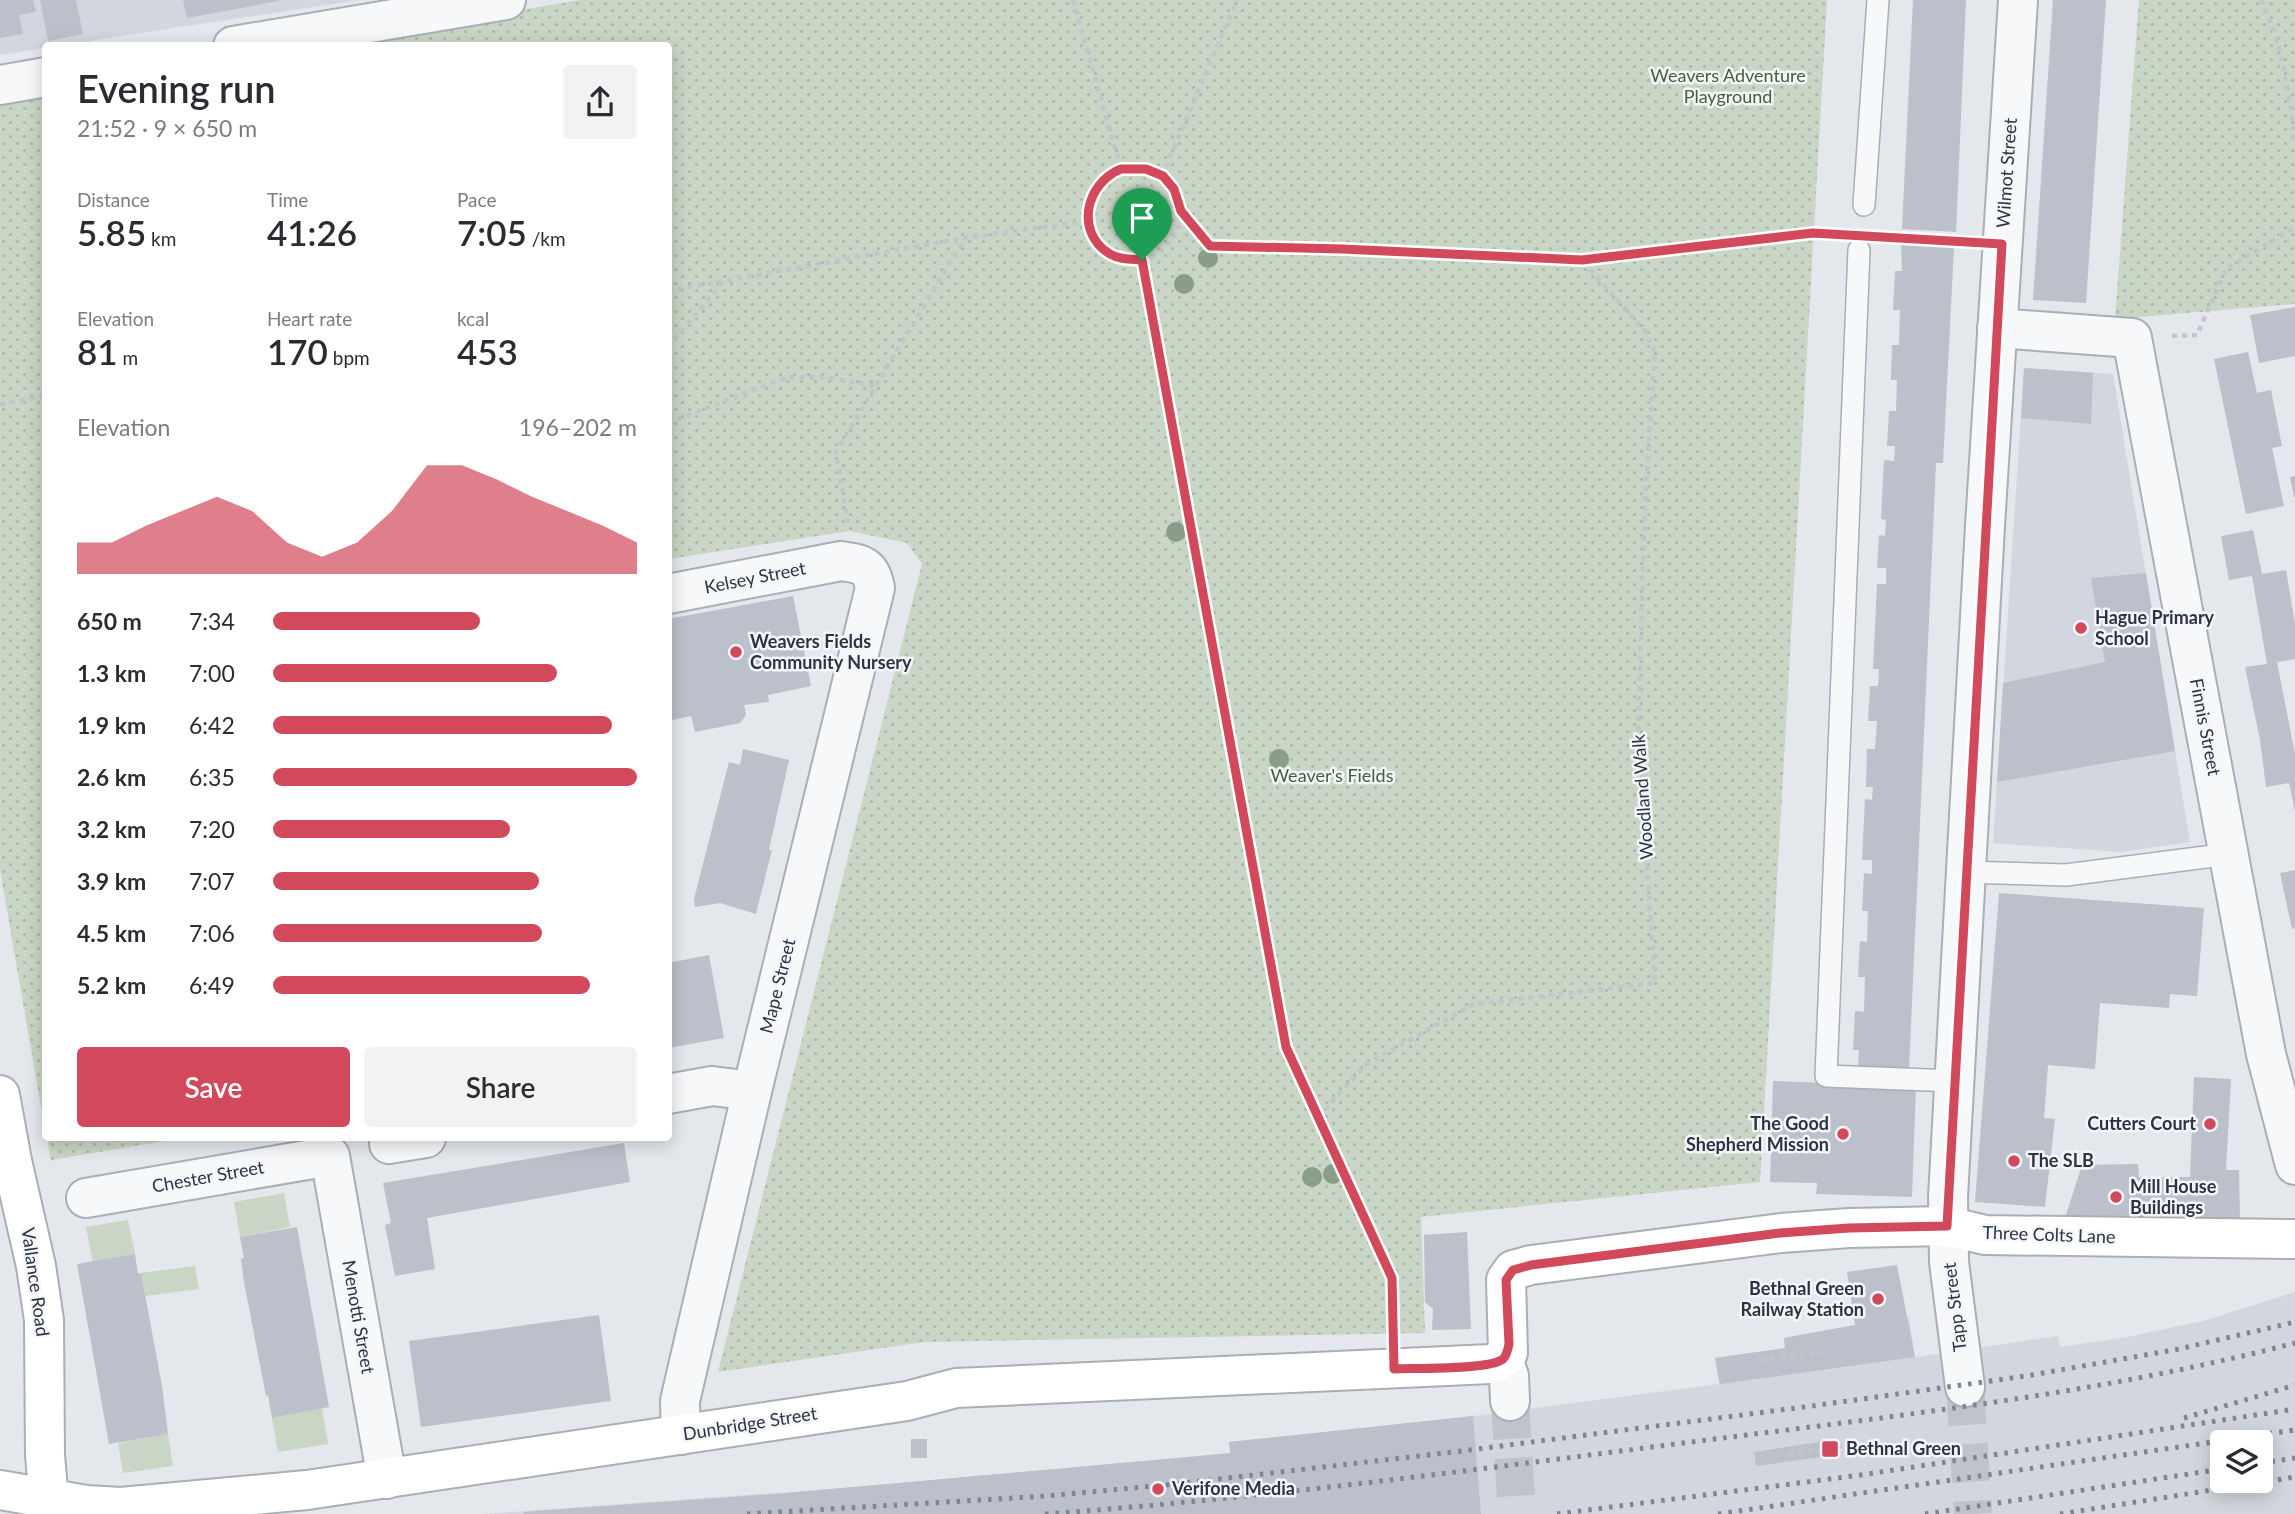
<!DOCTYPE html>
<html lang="en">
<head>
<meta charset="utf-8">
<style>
  body { margin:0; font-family:Lato,sans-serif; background:#f2f2f3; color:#2b2b33; height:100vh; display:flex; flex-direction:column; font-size:26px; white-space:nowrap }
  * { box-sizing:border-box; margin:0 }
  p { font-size:23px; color:#7c7c81 }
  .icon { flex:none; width:38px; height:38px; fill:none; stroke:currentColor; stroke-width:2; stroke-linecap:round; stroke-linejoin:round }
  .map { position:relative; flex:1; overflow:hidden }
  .side { position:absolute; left:42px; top:42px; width:630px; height:1099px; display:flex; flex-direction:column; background:#fff; border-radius:7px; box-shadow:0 4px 18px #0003 }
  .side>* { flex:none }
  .controls { position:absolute; left:2210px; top:1430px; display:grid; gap:14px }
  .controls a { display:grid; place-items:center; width:63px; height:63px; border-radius:7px; background:#fff; box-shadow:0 4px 18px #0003; font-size:35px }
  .pin { position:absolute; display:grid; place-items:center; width:60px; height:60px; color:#fff; margin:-72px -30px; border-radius:50% 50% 50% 0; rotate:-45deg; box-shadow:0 0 7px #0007 }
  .pin .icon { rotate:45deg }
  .round { display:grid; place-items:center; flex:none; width:74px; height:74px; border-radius:7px; background:#f2f2f3 }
  .headline { display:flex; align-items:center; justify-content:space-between; height:119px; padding:0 35px }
  h1 { font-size:38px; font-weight:600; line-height:52px }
  .figures { display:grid; grid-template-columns:repeat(3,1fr); gap:10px; height:119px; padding:7px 35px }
  .figures div { display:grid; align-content:center }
  .figures b { font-size:35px; font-weight:600 }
  .figures small { font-size:19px; font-weight:400 }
  .figures p { font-size:19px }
  .chart { height:196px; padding:14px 35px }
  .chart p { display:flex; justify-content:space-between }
  .chart svg { width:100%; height:126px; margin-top:7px; fill:#d1495b; opacity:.7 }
  .primary-button { display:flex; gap:14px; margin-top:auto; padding:14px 35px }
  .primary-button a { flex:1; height:80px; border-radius:7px; background:#d1495b; color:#fff; font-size:28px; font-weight:600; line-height:80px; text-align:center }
  .primary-button a+a { background:#f2f2f3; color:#2b2b33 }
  ul { padding:0 35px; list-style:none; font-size:23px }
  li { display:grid; grid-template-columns:112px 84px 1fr; align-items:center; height:52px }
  li i { height:18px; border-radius:9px; background:#d1495b }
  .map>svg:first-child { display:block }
</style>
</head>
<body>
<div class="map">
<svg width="2295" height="1514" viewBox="0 0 2295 1514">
  <defs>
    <pattern id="park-dots" width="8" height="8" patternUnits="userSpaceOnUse" patternTransform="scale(1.75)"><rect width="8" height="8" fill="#c9d6c5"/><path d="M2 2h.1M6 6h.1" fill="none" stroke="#adb8ab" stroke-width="1.8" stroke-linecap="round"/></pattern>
  </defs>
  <rect width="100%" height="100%" fill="#e4e7ec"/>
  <g fill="#d2d6de" fill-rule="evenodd">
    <path d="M0,0h359l-297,45 -16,1 -1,2 -45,7z"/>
    <path d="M2024,368l89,6 77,468 -69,10 -128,-9z"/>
    <path d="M2295,1292v222h-1811l373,-27 373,-34 -1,-11 206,-21 284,-37 -4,-26 70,-10 -1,-10 71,-13 54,-8 6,40 143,-21 2,11 67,-10 76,-16zM2222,1442h39v38h-39z"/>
  </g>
  <g fill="#c9d6c5">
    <path d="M284,1193l6,34 -50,10 -6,-35z"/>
    <path d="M128,1220l7,34 -42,8 -7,-35z"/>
    <path d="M195,1266l4,23 -54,7 -4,-23z"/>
    <path d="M322,1408l6,36 -50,8 -6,-34z"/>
    <path d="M168,1434l5,32 -50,7 -5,-30z"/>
  </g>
  <g fill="url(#park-dots)">
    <path d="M579,0h1248l-67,1182 -339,35 4,116 -501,9 -206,30 204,-808 -15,-21 -57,-12 -181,28 -1,-513h-355z"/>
    <path d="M2139,0h156v304l-180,15z"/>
    <path d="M45,91v1039l-45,-260v-771z"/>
    <path d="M47,1138h135l-131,22z"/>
  </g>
  <g fill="#bbc0ca">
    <path d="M0,0h33l3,12 -17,3 4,19 -23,4z"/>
    <path d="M40,0h36l7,34 -35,7z"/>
    <path d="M183,0h96v1l-92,17z"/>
    <path d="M1913,0h53l-10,232 -54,-3z"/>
    <path d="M2053,0h53l-20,303 -53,-3z"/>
    <path d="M1901,245l53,2 -11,216h-7l-27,607 -51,-3 1,-17h-6l2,-39 9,1 1,-35h-7l2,-36 7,1 1,-31h-6l2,-38 8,1v-14h-10l3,-61 7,1 1,-13h-7l1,-38h8l2,-28h-9l2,-35h8l1,-17h-6l4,-85h9v-16h-9l2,-33 6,1 1,-16 -5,-1 3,-59 10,1 1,-15h-8l2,-35h7l1,-31h-6l1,-35h7l1,-35h-7l2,-39h7z"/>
    <path d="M2295,307v49l-36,7 -9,-48z"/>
    <path d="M2248,352l9,41 14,-3 11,56 -10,2 12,58 -38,8 -32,-155z"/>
    <path d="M2024,368l69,5 -2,51 -70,-6z"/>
    <path d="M2295,476v21h-1l-4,-20z"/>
    <path d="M2253,530l9,44 24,-4 9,54v35l-18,3 18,92v57l-6,-28 -23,4 -6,-47 -15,-73 22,-3 -15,-88 -23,4 -8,-44z"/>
    <path d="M2146,573l29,178 -178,31 6,-99 102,-21 -14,-84z"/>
    <path d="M793,596l18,90 -43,9 1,7 -25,3 2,10 -6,8 -45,9 -4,-16 -23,5v-102z"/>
    <path d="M743,749l46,11 -20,90h3l-16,64 -36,-11 -25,4 -1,-8 35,-137 11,3z"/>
    <path d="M2295,870v58l-3,1 -12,-56z"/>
    <path d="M1999,893l205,15 -7,88 -27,-2 -1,14 -69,-5 -5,66 -47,-4 -4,53 11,1 -10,88 -70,-5z"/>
    <path d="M709,955l15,83 -56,10v-85z"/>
    <path d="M2194,1077l37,2 -5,91h13l1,48h-175l17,-53 56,-1 1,13h51z"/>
    <path d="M1773,1081l143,5 -4,111 -96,-3 1,-11 -47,-1z"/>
    <path d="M624,1143l6,39 -203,36 8,51 -40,7 -10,-51 6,-2 -8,-40z"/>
    <path d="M297,1227l32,180 -57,11 -4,-23 -2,1 -22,-114 -3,-23 3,-1 -4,-21z"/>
    <path d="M1467,1232l4,97 -39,1 1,-21 -8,-7 -1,-67z"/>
    <path d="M135,1254l3,20 3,-1 21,113 6,48 -59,10 -32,-180z"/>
    <path d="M1897,1265l18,92 -195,27 -5,-26 70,-10 -1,-10 71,-13 -8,-53z"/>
    <path d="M599,1315l12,86 -190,26 -12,-86z"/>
    <path d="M1473,1416l8,98h-957l-1,-2 39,-3 213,-15 425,-38 30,-3 -1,-11z"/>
    <rect x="911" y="1439" width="16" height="19"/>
    <path d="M1826,1441l2,15 -72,10 -2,-14z"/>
  </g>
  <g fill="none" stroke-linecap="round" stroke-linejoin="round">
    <g stroke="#bfc3cb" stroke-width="38" stroke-dasharray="38 19" stroke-linecap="butt">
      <path d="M1965,1387l8,127"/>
      <path d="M1510,1401l7,113"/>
    </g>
    <defs>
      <g id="lane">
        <path d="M1864,205l14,-205"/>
        <path d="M1859,250l-33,826 128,5"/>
        <path d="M1965,872l101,3 163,-21"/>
      </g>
      <g id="street">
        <path d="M233,46l273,-46"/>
        <path d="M0,85l46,-8"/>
        <path d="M1997,328l135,10 134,716 29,111"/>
        <path d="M668,594l173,-33c22,3 30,5 34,27l-123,503 -72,310 1,34"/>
        <path d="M668,1094l44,-8 40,5"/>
        <path d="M389,1144l37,-6"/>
        <path d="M86,1198l244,-42 57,323"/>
        <path d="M1503,1359l6,17 1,25"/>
        <path d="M1965,1387l-16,-125 -1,-65 37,-671 33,-526"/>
      </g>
      <g id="secondary">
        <path d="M0,1095l12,66 24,105 8,54 1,135 5,59"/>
        <path d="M0,1490l86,15 35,2 186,-17 600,-89 49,-13 535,-24 12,-5 5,-6 -2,-73 7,-10 18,-5 250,-32 68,-5 98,-2 38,9 310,4"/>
      </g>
    </defs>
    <use href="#lane" stroke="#a9aeb7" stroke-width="24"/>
    <use href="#street" stroke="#a9aeb7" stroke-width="42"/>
    <use href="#secondary" stroke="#a9aeb7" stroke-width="42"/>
    <g stroke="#c2c5cb" stroke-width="4.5" stroke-dasharray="5 5" stroke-linecap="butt">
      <path d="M1073,0l48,169"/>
      <path d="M2261,0c22,45 28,94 34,143"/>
      <circle cx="1134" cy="214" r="46"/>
      <path d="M1162,176l75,-176"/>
      <path d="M1181,210l29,36 132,3 240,11 231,-27 20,1"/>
      <path d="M1884,237l79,5"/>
      <path d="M1142,260l144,787 106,231 1,52"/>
      <path d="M668,291l296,-53 124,-17"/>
      <path d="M2172,336l25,-1 29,-66 69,-42"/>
      <path d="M668,347l56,-66"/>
      <path d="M0,404l46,-8"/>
      <path d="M668,423l119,-46 44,1 44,8"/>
      <path d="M848,523l-12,-71 128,-213"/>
      <path d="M1318,1117l47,-52 109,-61 181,-21 -17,-251 7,-230 10,-150 -11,-22 -62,-70"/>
      <path d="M1760,1360l67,-8"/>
      <path d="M1788,1454l54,-8"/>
    </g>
    <use href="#lane" stroke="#f7f8fa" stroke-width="21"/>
    <use href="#street" stroke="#f7f8fa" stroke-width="38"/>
    <use href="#secondary" stroke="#fff" stroke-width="38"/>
    <g stroke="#7d8696" stroke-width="5" stroke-dasharray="3.5 7" stroke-linecap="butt">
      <path d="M2184,1418l111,-33"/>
      <path d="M2261,1463l34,-5"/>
      <path d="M747,1514l299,-18 130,-12 286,-33 350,-45 214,-30 153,-27 116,-27"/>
      <path d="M1045,1514c222,-16 442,-46 662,-74 197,-25 396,-47 588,-97"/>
      <path d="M1557,1514l304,-39 434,-66"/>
      <path d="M1718,1514l577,-84"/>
      <path d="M1925,1514l297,-45"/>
      <path d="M2060,1514l235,-37"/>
    </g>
  </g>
  <g fill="#899d89">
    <circle cx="1208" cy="258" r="10"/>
    <circle cx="1184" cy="284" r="10"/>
    <circle cx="1176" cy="532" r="10"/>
    <circle cx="1279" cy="759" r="10"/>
    <circle cx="1333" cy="1174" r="10"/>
    <circle cx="1312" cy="1177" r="10"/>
  </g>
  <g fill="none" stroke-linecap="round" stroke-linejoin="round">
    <defs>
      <path id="route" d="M1121,169h25l17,7 11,13 7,22 29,35 132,3 240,11 231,-27 189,11 -55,982 -98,2 -69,5 -249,32 -18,5 -7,10 3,64c-1,5 -2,11 -6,15 -13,11 -88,9 -109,10l-2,-91 -106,-231 -144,-787c-11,-1 -22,0 -32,-6 -36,-22 -24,-71 11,-85z"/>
    </defs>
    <use href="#route" stroke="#fff" stroke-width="14"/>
    <use href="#route" stroke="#d1495b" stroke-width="9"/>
  </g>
  <g fill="#d1495b" stroke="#f4f6f9" stroke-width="2.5">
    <circle cx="2081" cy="628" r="7"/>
    <circle cx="736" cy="652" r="7"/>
    <circle cx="2210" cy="1124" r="7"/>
    <circle cx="1843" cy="1134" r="7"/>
    <circle cx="2014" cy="1161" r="7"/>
    <circle cx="2116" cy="1197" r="7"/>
    <circle cx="1878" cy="1299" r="7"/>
    <rect x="1821" y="1440" width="18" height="18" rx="3.5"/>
    <circle cx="1158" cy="1489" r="7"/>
  </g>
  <g text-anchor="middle" stroke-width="5" stroke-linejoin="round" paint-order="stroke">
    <g font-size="18" fill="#3f6138" stroke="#f4f6f9">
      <text x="1728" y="82">Weavers Adventure<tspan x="1728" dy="21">Playground</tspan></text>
      <text x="1332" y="782">Weaver's Fields</text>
    </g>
    <g font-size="18" fill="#2b3445" stroke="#f4f6f9">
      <text transform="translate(2007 173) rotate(-86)" y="6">Wilmot Street</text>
      <text transform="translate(755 578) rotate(-11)" y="6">Kelsey Street</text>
      <text transform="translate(2205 727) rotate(79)" y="6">Finnis Street</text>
      <text transform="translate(1643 797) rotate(-94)" y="6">Woodland Walk</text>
      <text transform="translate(778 986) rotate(-76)" y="6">Mape Street</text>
      <text transform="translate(208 1177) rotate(-10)" y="6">Chester Street</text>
      <text transform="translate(2049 1235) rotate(2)" y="6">Three Colts Lane</text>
      <text transform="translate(35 1282) rotate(82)" y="6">Vallance Road</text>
      <text transform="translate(1955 1307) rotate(-97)" y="6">Tapp Street</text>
      <text transform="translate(358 1317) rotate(80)" y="6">Menotti Street</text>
      <text transform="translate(750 1424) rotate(-9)" y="6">Dunbridge Street</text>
    </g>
    <g font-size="18" font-weight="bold" fill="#2b3445" stroke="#f4f6f9" text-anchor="start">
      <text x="2095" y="624">Hague Primary<tspan x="2095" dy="21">School</tspan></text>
      <text x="750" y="648">Weavers Fields<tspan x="750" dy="21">Community Nursery</tspan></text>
      <text x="1829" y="1130" text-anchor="end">The Good<tspan x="1829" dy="21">Shepherd Mission</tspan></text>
      <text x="2196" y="1130" text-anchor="end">Cutters Court</text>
      <text x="2028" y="1167">The SLB</text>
      <text x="2130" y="1193">Mill House<tspan x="2130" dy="21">Buildings</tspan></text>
      <text x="1864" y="1295" text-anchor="end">Bethnal Green<tspan x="1864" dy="21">Railway Station</tspan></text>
      <text x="1846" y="1455">Bethnal Green</text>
      <text x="1172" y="1495">Verifone Media</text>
    </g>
  </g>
</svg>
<div class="controls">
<a><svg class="icon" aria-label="layers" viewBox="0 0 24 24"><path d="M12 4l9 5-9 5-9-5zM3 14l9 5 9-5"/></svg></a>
</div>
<div class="pin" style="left:1142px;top:260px;background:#1e9e55"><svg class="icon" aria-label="arrive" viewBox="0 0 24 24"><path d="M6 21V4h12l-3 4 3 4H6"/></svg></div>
<section class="side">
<div class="headline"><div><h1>Evening run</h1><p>21:52 · 9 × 650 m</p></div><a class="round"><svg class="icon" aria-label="share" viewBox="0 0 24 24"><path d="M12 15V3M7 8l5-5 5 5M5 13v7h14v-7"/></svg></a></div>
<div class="figures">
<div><p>Distance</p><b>5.85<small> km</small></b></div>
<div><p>Time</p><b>41:26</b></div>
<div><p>Pace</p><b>7:05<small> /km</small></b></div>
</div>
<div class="figures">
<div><p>Elevation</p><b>81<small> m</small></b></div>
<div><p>Heart rate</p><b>170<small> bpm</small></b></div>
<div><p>kcal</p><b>453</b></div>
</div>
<div class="chart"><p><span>Elevation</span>196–202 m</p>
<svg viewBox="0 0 160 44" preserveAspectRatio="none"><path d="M0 44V33L10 33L20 27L30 22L40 17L50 22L60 33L70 38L80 33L90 22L100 6L110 6L120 11L130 17L140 22L150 27L160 33V44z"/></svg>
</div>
<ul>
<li><b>650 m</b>7:34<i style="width:57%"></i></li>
<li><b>1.3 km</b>7:00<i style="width:78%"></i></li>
<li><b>1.9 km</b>6:42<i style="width:93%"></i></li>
<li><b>2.6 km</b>6:35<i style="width:100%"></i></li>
<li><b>3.2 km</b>7:20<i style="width:65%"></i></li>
<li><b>3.9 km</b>7:07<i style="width:73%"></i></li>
<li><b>4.5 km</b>7:06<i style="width:74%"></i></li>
<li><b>5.2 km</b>6:49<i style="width:87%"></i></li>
</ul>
<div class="primary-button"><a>Save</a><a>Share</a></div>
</section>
</div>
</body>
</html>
